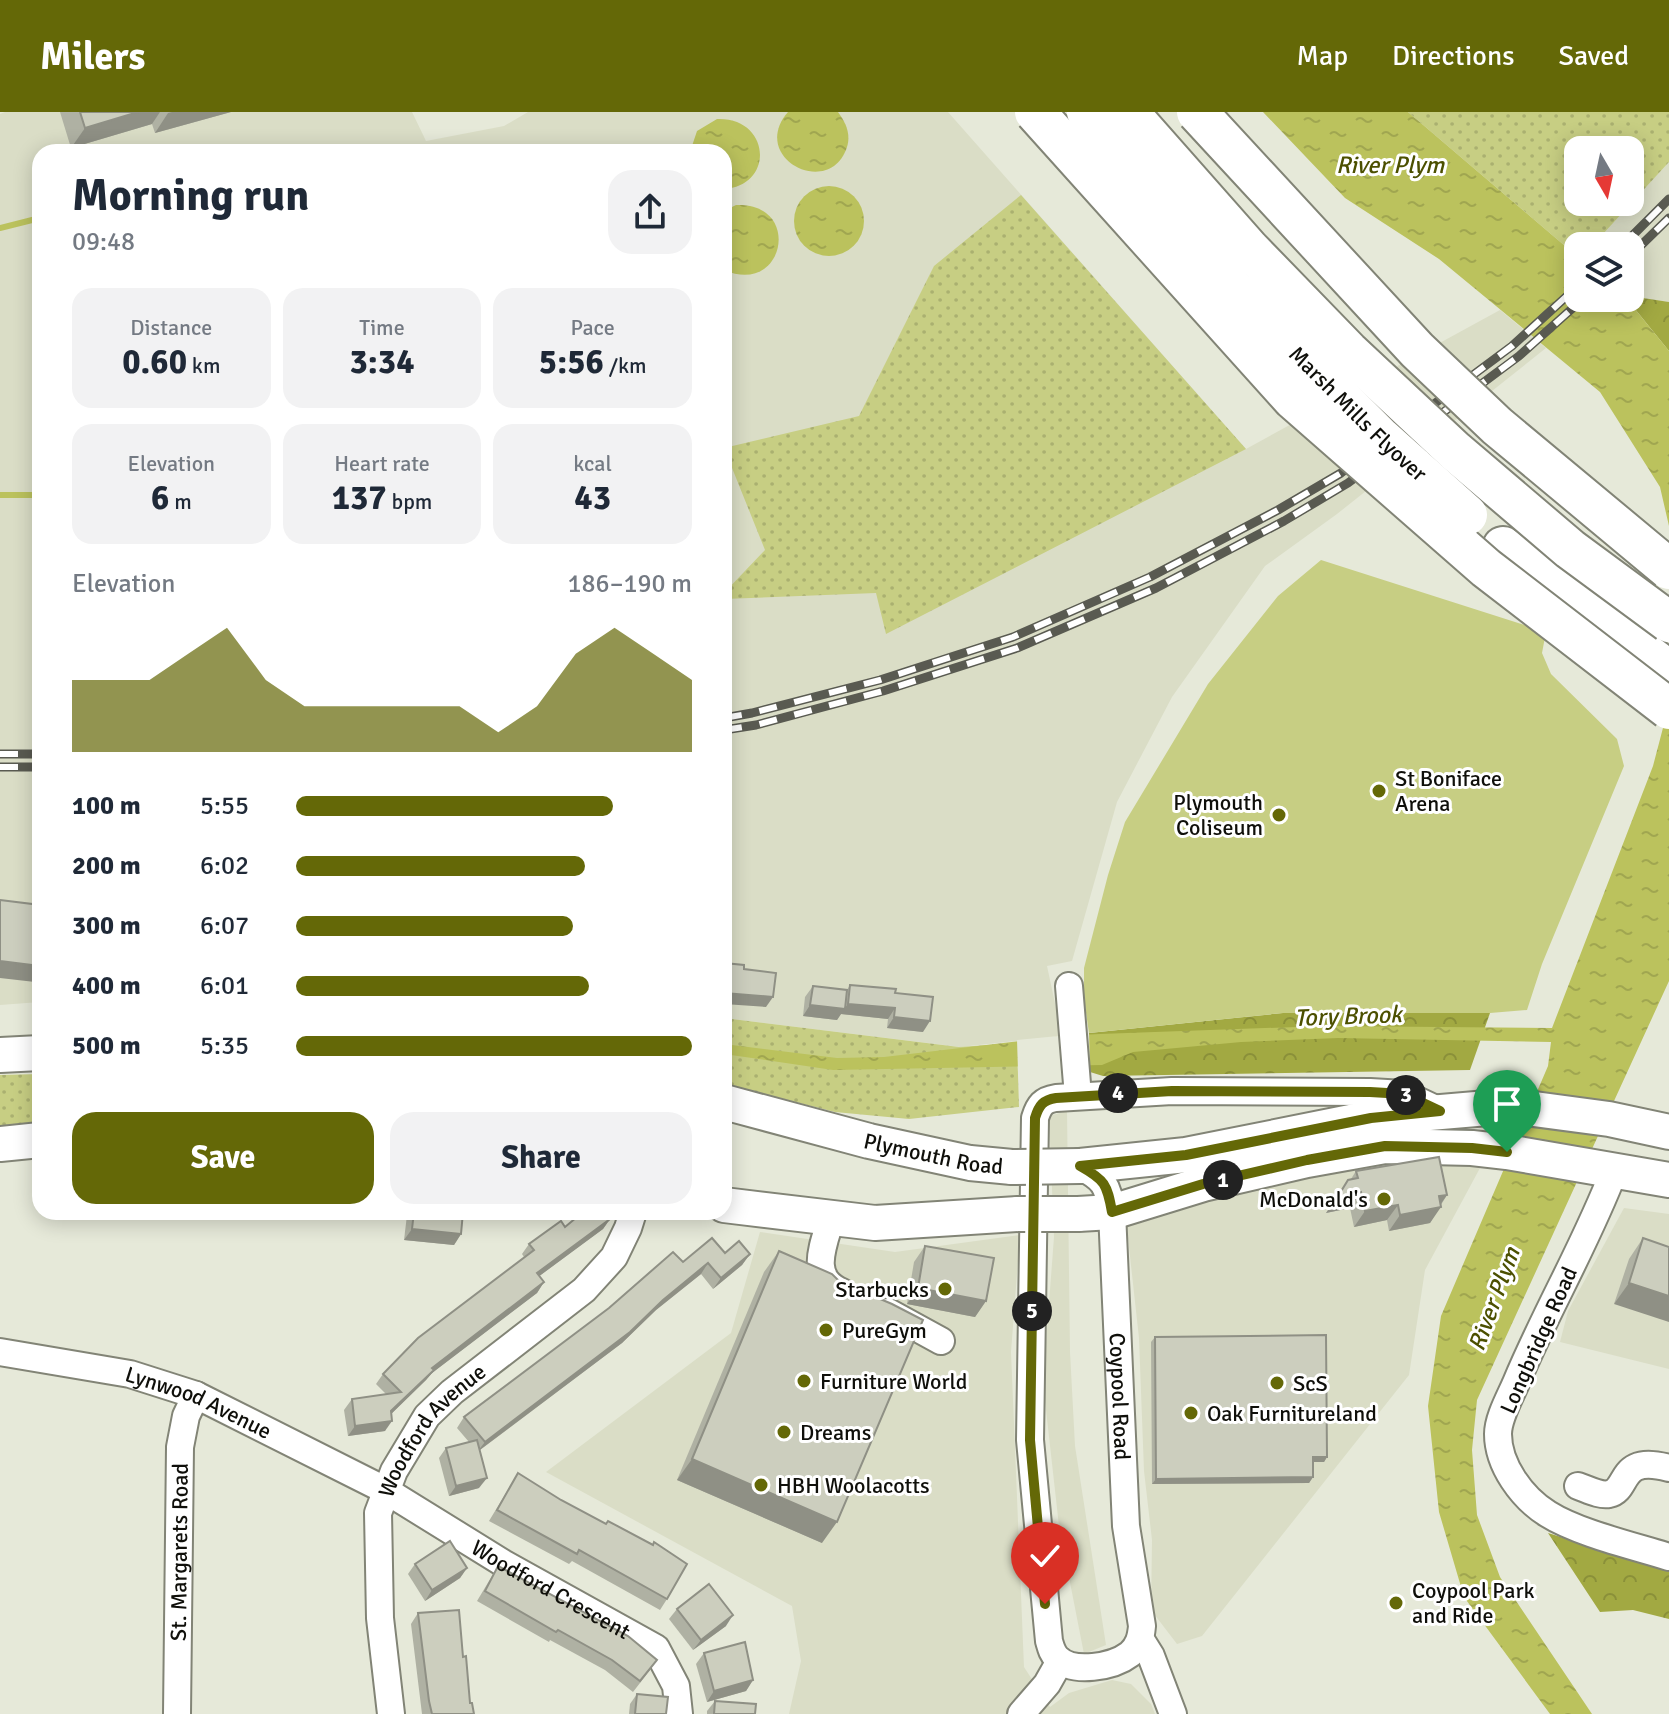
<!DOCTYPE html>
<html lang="en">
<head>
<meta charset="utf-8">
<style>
  body { margin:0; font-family:Signika,sans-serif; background:#f2f2f3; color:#1f2937; height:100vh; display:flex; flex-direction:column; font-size:30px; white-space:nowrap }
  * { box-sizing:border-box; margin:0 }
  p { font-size:26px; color:#747a83 }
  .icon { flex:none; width:44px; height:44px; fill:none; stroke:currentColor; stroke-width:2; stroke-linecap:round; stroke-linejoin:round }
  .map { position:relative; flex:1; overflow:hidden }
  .panel { position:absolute; left:32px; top:32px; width:700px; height:1076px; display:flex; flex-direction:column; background:#fff; border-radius:24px; box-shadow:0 4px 20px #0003 }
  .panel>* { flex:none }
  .needle { width:52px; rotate:171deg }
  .tools { position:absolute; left:1564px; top:24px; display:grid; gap:16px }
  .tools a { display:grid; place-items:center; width:80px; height:80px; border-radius:16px; background:#fff; box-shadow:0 4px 20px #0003; font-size:40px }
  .pin { position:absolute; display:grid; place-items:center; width:68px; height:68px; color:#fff; margin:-82px -34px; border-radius:50% 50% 50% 0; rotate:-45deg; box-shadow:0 0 8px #0007 }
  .pin .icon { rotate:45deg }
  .km { position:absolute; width:40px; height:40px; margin:-20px; border-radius:50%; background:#222; color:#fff; font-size:22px; line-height:40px; text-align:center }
  .round { display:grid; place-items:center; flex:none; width:84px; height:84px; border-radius:24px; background:#f2f2f3 }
  .headline { display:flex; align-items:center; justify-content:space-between; height:136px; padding:0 40px }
  h1 { font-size:44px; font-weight:700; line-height:60px }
  .figures { display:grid; grid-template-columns:repeat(3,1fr); gap:12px; height:136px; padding:8px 40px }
  .figures div { display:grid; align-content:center; border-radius:20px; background:#f2f2f3; text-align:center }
  .figures b { font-size:34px; font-weight:700 }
  .figures small { font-size:22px; font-weight:400 }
  .figures p { font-size:22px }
  .chart { height:224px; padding:16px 40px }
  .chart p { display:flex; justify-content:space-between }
  .chart svg { width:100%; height:144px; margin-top:8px; fill:#646807; opacity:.7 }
  .button { display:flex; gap:16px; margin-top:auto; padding:16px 40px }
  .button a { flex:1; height:92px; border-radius:24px; background:#646807; color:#fff; font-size:32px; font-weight:700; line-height:92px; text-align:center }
  .button a+a { background:#f2f2f3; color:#1f2937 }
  ul { padding:0 40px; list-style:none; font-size:26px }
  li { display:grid; grid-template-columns:128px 96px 1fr; align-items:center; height:60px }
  li i { height:20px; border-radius:10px; background:#646807 }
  header { display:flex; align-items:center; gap:48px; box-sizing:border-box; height:112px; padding:0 40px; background:#646807; color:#fff }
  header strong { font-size:38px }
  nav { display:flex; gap:44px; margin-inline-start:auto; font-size:28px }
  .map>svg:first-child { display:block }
</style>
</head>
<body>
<header>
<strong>Milers</strong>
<nav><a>Map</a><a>Directions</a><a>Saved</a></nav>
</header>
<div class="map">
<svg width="1669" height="1602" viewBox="0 0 1669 1602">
  <defs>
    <pattern id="grass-dots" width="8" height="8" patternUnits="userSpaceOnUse" patternTransform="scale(2)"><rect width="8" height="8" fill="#c7ce83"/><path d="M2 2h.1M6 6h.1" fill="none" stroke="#aab070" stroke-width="1.8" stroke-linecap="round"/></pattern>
    <pattern id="forest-crowns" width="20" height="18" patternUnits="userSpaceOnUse" patternTransform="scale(2)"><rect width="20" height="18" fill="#a2a942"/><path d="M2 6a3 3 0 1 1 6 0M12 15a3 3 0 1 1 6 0" fill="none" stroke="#8a9039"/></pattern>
    <pattern id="water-ripples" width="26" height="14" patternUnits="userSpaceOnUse" patternTransform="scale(2)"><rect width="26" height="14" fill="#bbc25d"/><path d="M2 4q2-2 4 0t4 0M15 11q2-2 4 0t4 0" fill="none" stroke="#a0a650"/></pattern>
  </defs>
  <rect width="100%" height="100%" fill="#e6e9d9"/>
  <g fill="#daddc6">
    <path d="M5,0h407l14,29 78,-15 24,-14h420l298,337 254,-139 46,38 -209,166 -72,52 -93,131 -55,105 -45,159 -25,5 15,70 -102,11 -236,-29v-866h-684v850l-40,3v-891z"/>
    <path d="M1669,50v140l-39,-6v-50h-38z"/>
    <path d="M1067,999l3,241 5,94 31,199 -22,9 -25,-128 -16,-143 11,-146 -5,-121z"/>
    <path d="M1400,1046l80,10 -55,102 -16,105 -207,261 -25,8 -26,-34 1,-70 -8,-69 -5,-133 -13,-118 56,-15z"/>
    <path d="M1624,1096l45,6v155l-109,-27 8,-31z"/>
    <path d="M760,1120l135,20 125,-17 -9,117 13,315 26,40 19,-14 43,-13 19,4 20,20 4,10h-366l12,-53 -9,-55 -246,-134 185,-139z"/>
  </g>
  <g fill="url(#grass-dots)" fill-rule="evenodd">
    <path d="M1408,0h261v50l-77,84h-14v11zM1578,38h52v52h-52z"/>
    <path d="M1021,83l225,254 -360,185 -10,-41 -152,6v-6l41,-43 -41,-102 135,-32 75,-150z"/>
    <path d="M724,906l235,29 58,-4 2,64 -110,12 -74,-7 -111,-28z"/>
    <path d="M40,962v52l-40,6v-57z"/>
  </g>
  <g fill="url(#forest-crowns)">
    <path d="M1630,184l39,6v49l-43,-53z"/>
    <path d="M1283,901h207l-20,57 -367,6 -13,-4 -1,-39z"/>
    <path d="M1548,1421l121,38v48l-36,-9 -33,2z"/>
  </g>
  <path fill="#c7ce83" d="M1321,448l225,72 -4,21 9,21 66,65 7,27 -82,198 -15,46 -37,3h-207l-194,20 -5,-34v-31l24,-93 17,-53 83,-138 70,-88z"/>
  <g fill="url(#water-ripples)">
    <path d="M788,0h50c8,11 13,22 9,35 -17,53 -99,11 -59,-35z"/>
    <path d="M1263,0h145l170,145v41h48l43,53v175l-9,-39 -60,-95 -161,-133 -94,-61z"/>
    <path d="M717,7c54,-2 58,67 7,70v-37h-34l7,-21z"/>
    <circle cx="829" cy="109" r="35"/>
    <path d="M736,93c67,-3 49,92 -12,65v-59z"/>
    <path d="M1669,593v276l-192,419 -5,50 5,65 23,62 92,137h-42l-86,-117 -25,-85 -11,-106 13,-90 107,-250 3,-24 -213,-4 -97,4 -108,10 -31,13 -269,5 -109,-16v-10l113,14 47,-1 178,-21 38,-2 224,-8 228,2 101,-262z"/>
  </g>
  <path fill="#e6e9d9" d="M1089,921l1,36 -72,2 -1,-31z"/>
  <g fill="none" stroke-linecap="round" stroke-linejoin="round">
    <g stroke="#bbc25d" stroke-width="6">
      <path d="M0,116l40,-10"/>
      <path d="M0,383h40"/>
    </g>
    <defs>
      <g id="minor">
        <path d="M1069,874l9,110"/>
        <path id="s1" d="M1080,1054c25,14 27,18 32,46l14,314 16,100c-1,11 -3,20 -12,28 -17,13 -57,20 -73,4 -5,-5 -6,-10 -8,-17l-19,-201 5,-322c4,-13 8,-18 21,-20l116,-7 198,1 34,2 36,17"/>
        <path d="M1614,1059c-28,73 -68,140 -98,212 -6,14 -18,35 -18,51 0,31 24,64 50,80 30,19 86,32 121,43"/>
        <path d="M831,1107c-8,27 -23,59 11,73"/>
        <path d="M888,1200l53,29"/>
        <path id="s2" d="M0,1240l130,22 66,21 189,95 118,73 153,85 20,38 3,28"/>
        <path d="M1578,1374c9,3 22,10 31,8 21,-4 8,-40 60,-26"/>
        <path d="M1141,1528l10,16 22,58"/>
        <path id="s3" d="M177,1602l3,-267 6,-31 10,-21"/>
        <path id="s4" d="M391,1602l-11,-96 -2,-105 16,-42 33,-55 25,-24 132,-102 30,-33 14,-29 5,-16"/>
        <path d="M1021,1602l26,-30 13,-23"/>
      </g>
      <g id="major">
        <path d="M0,943l40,-2"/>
        <path id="s5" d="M724,990l145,39 101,22 42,4"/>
        <path d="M0,1032l40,-4"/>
        <path d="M1080,1054l106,-11 185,-37 140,-12 98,13 60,13"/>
        <path d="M724,1093l151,18 143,-9"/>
        <path d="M1078,1102l34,-2 91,-28 104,-24 78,-14 87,2 35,4 162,28"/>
      </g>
      <path id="highway" d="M1503,435l166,124"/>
    </defs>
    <use href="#minor" stroke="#828476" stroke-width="30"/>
    <use href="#major" stroke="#828476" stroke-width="38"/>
    <use href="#highway" stroke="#828476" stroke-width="44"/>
    <use href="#minor" stroke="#fff" stroke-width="26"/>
    <use href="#major" stroke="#fff" stroke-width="34"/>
    <use href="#highway" stroke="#fff" stroke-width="40"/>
    <defs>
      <g id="rail">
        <path d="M1622,134l47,-47"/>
        <path d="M1630,144l39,-38"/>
        <path d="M724,606l28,-5 128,-33 133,-43 137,-60 128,-67 63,-37 171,-127 66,-60"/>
        <path d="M724,618l32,-5 127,-34 134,-43 139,-60 128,-67 64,-38 171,-127 65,-58"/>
        <path d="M0,642h40"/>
        <path d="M0,655h40"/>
      </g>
    </defs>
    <use href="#rail" stroke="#595a51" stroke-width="9"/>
    <use href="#rail" stroke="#fff" stroke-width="6" stroke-dasharray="18" stroke-linecap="butt"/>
    <defs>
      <g id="major-bridge">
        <path d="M1012,1055l68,-1"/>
        <path d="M1018,1102h60"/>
      </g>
      <g id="highway-bridge">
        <path d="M1035,0l258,287 193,169 183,141"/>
        <path id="s6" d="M1087,0l145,176 149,150 86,77"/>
        <path d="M1128,0l121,137 99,102 107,100 115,98 99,73"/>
        <path d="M1197,0l220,238 80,76 172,143"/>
      </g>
    </defs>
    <use href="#major-bridge" stroke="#828476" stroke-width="38" stroke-linecap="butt"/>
    <use href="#highway-bridge" stroke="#828476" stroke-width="44" stroke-linecap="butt"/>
    <use href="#major-bridge" stroke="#fff" stroke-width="34"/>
    <use href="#highway-bridge" stroke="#fff" stroke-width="40"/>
  </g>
  <g fill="#afb1a3">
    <path d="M60,0h171l-76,21 -3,-9 -81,24z"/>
    <path d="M850,873l45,8 28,39 -36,-4 1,-9 -47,-5 -4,6 -34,-4 2,-19 8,-11 34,4z"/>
    <path d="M1356,1059l91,24 -17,28 -41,8 -2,-11 -33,7 -4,-19 -24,5 22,-33 3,-1z"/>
    <path d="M409,1100h54l-2,22 -7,11 -50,-5 3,-25z"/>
    <path d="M610,1107l-7,10 -64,47 5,6 -7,11 -105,80 -6,7 -35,34 -6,17 -37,5 -4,-26 8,-11 34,-5 -10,-10 7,-10 141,-117 -2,-3 7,-10 36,-17z"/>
    <path d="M1643,1126l26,9 -55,57 15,-45z"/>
    <path d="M925,1134l61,55 -11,16 -68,-13 7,-42z"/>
    <path d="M779,1139l61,31 -18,261 -145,-63 87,-208z"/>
    <path d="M725,1141l25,1 -8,11 -29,24 -12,-15 -45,36 -34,33 -142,107 -1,38 -30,8 -10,-38 7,-10 23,-6 -12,-14 7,-11 219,-155z"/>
    <path d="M1155,1225l172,120 -3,5h-11v15l-4,6 -157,1 -1,-142z"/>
    <path d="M518,1361l149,126 -7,11 -88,-49 -3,3 -80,-43z"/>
    <path d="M415,1452l52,4 -7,10 -35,23 -17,-27z"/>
    <path d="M498,1454l152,104 -17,22 -28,-22 -55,-30 -1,2 -72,-41z"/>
    <path d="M677,1497l49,17 -33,24 -24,-31z"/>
    <path d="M418,1501l45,44 7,46 4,11h-52l-11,-90z"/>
    <path d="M704,1541l49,27 -7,11 -39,11 -11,-38z"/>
    <path d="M637,1582l29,20h-37l1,-10z"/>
    <path d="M715,1589l40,13h-48v-3z"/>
  </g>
  <g fill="#8f9085">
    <path d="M138,0h22l-8,12 -81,24 14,-20z"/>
    <path d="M172,0h59l-76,21 13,-20z"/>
    <path d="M0,849l40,5v9l-5,7 -35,-4z"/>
    <path d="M724,881l49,4 -7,10 -42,-3z"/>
    <path d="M848,892l47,4 -7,11 -47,-5 -4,6 -34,-4 7,-11 34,4z"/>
    <path d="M894,905l36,4 -7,11 -36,-4z"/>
    <path d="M1361,1080l-11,16 -24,5 11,-15z"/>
    <path d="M1447,1083l-9,13 3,-1 -11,16 -41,8 11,-16 39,-19z"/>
    <path d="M1398,1093l-11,15 -33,7 11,-16z"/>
    <path d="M610,1107l-7,10 -73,54 7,-10z"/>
    <path d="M412,1117l49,5 -7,11 -50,-5z"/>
    <path d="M750,1142l-8,11 -29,24 8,-11z"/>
    <path d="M708,1151l-7,11 -45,36 -34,33 -145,109 8,-10z"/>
    <path d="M544,1170l-7,11 -105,80 -6,7 -42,41 7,-10 41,-43z"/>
    <path d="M1629,1171l40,13v26l-55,-18z"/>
    <path d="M918,1176l68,13 -11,16 -68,-13z"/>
    <path d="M392,1309l-7,10 -37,5 7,-10z"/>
    <path d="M1313,1345h14l-3,5h-15z"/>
    <path d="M692,1347l145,63 -15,21 -145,-63z"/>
    <path d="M1313,1365l-4,6 -157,1 4,-5z"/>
    <path d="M487,1366l-8,10 -30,8 7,-10z"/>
    <path d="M467,1456l-7,10 -35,23 7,-11z"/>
    <path d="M733,1503l-7,11 -33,24 8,-10z"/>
    <path d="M753,1568l-7,11 -39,11 7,-11z"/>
  </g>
  <g fill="#cccebe" stroke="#8f9085" stroke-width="2">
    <path d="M80,0h58l-53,16z"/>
    <path d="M0,788l40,5v61l-40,-5z"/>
    <path d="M724,851l20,2v4l32,4 -3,24 -49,-4z"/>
    <path d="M850,873l46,4 -1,4 38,4 -3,24 -36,-4 1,-9 -47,-4z"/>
    <path d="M813,874l34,4 -2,19 -35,-4z"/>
    <path d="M1439,1045l8,38 -8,1 2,11 -41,8 -2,-10 -33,6 -4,-19 -24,6 11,-18 10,-2 -2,-7z"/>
    <path d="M414,1100h49l-2,22 -49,-5z"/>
    <path d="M583,1100h22l5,7 -73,54 7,9 -112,86 2,2 -43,41 1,10 -37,5 -3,-27 49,-7 -18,-18 35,-36 116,-88 -5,-6 32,-23 4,6z"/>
    <path d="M712,1126l13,15 14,-12 11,13 -29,24 -13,-15 -45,37 -33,32 -145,110 -21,-25 145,-109 64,-56 10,10z"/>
    <path d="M1643,1126l26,9v49l-40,-13z"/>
    <path d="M925,1134l69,12 -8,43 -68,-13z"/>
    <path d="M779,1139l53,23 8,8 52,22 31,16 -86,202 -145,-63z"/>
    <path d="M1326,1223l1,122h-14v20l-157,2 -1,-142z"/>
    <path d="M477,1328l10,38 -31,8 -10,-38z"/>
    <path d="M518,1361l43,27 45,24 2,-3 45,24 1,-3 33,22 -20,35 -88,-49 -2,4 -80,-44z"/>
    <path d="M450,1429l17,27 -35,22 -17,-26z"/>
    <path d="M498,1454l130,70 29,24 -17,21 -28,-21 -54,-30 -2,2 -71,-41z"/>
    <path d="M709,1472l24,31 -32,25 -24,-31z"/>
    <path d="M459,1498l4,47 3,-1 4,47h2l2,11h-42l-3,-13 -11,-88z"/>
    <path d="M745,1530l8,38 -39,11 -10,-38z"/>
    <path d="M637,1582l31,3 -2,17h-31z"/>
    <path d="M715,1589l41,3 -1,10h-41z"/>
  </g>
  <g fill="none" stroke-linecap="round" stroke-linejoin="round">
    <defs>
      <path id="route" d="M1045,1492l-15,-164 5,-322c4,-13 8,-18 21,-20l116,-7 198,1 34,2 36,17 -69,7 -185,37 -106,11c25,14 27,18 32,46l91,-28 104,-24 78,-14 87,2 35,4"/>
    </defs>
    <use href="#route" stroke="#fff" stroke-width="16"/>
    <use href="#route" stroke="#646807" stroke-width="10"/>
  </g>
  <g fill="#646807" stroke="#fff" stroke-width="3">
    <circle cx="1379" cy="679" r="8"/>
    <circle cx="1279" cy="703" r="8"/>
    <circle cx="1384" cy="1087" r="8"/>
    <circle cx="945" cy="1177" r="8"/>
    <circle cx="826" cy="1218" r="8"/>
    <circle cx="804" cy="1269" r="8"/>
    <circle cx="1277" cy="1271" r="8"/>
    <circle cx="1191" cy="1301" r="8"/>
    <circle cx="784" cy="1320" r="8"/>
    <circle cx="761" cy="1373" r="8"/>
    <circle cx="1396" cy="1491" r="8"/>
  </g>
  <g text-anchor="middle" stroke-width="6" stroke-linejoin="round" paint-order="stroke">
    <g font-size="22" fill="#0f0f0a" stroke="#fff">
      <text dy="8" stroke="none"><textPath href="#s6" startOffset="406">Marsh Mills Flyover</textPath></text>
      <text dy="8" stroke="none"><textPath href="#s5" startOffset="216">Plymouth Road</textPath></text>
      <text transform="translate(1538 1228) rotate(-66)" y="8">Longbridge Road</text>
      <text dy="8" stroke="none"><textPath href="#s1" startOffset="244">Coypool Road</textPath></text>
      <text dy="8" stroke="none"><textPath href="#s2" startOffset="206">Lynwood Avenue</textPath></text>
      <text dy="8" stroke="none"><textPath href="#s4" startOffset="302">Woodford Avenue</textPath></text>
      <text dy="8" stroke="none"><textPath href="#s3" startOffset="162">St. Margarets Road</textPath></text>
      <text dy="8" stroke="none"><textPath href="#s2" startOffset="606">Woodford Crescent</textPath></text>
    </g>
    <g font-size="22" fill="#0f0f0a" stroke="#fff" text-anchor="start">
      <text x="1395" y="674">St Boniface<tspan x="1395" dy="25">Arena</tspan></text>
      <text x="1263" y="698" text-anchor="end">Plymouth<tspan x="1263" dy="25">Coliseum</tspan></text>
      <text x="1368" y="1095" text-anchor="end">McDonald's</text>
      <text x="929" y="1185" text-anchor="end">Starbucks</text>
      <text x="842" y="1226">PureGym</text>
      <text x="820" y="1277">Furniture World</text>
      <text x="1293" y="1279">ScS</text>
      <text x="1207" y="1309">Oak Furnitureland</text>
      <text x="800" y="1328">Dreams</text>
      <text x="777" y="1381">HBH Woolacotts</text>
      <text x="1412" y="1486">Coypool Park<tspan x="1412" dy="25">and Ride</tspan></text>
    </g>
    <g font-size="24" font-style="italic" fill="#4c5000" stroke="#fff">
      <text x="1390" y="61">River Plym</text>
      <text transform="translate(1348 904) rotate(-2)" y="8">Tory Brook</text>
      <text transform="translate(1494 1187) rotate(-70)" y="8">River Plym</text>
    </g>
  </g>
</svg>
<div class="tools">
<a><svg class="needle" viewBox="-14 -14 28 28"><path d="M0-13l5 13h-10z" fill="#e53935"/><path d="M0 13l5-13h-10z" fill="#747a83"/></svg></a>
<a><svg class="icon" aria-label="layers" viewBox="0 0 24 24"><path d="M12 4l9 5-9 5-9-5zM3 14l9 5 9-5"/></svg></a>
</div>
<div class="pin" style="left:1507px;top:1040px;background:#1e9e55"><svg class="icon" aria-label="arrive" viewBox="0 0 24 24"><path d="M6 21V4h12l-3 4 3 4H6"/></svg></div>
<div class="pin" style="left:1045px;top:1492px;background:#d93025"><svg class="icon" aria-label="check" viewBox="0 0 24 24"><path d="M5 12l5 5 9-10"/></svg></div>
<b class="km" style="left:1223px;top:1068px">1</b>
<b class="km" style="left:1406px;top:983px">3</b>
<b class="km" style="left:1118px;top:981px">4</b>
<b class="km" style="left:1032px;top:1199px">5</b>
<section class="panel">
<div class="headline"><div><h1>Morning run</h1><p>09:48</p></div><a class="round"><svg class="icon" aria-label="share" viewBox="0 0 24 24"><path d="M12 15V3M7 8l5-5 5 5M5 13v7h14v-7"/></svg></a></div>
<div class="figures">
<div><p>Distance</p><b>0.60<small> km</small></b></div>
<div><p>Time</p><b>3:34</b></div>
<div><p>Pace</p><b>5:56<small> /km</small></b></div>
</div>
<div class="figures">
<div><p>Elevation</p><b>6<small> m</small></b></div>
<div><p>Heart rate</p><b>137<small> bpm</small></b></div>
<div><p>kcal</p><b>43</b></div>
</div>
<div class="chart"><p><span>Elevation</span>186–190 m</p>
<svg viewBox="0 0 160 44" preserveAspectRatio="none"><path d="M0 44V22L10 22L20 22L30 14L40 6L50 22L60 30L70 30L80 30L90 30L100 30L110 38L120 30L130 14L140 6L150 14L160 22V44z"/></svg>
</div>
<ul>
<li><b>100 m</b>5:55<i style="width:80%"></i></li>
<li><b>200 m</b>6:02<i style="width:73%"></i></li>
<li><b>300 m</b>6:07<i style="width:70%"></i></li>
<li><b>400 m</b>6:01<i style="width:74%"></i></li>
<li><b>500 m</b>5:35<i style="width:100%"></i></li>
</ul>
<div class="button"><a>Save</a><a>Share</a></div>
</section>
</div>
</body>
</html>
